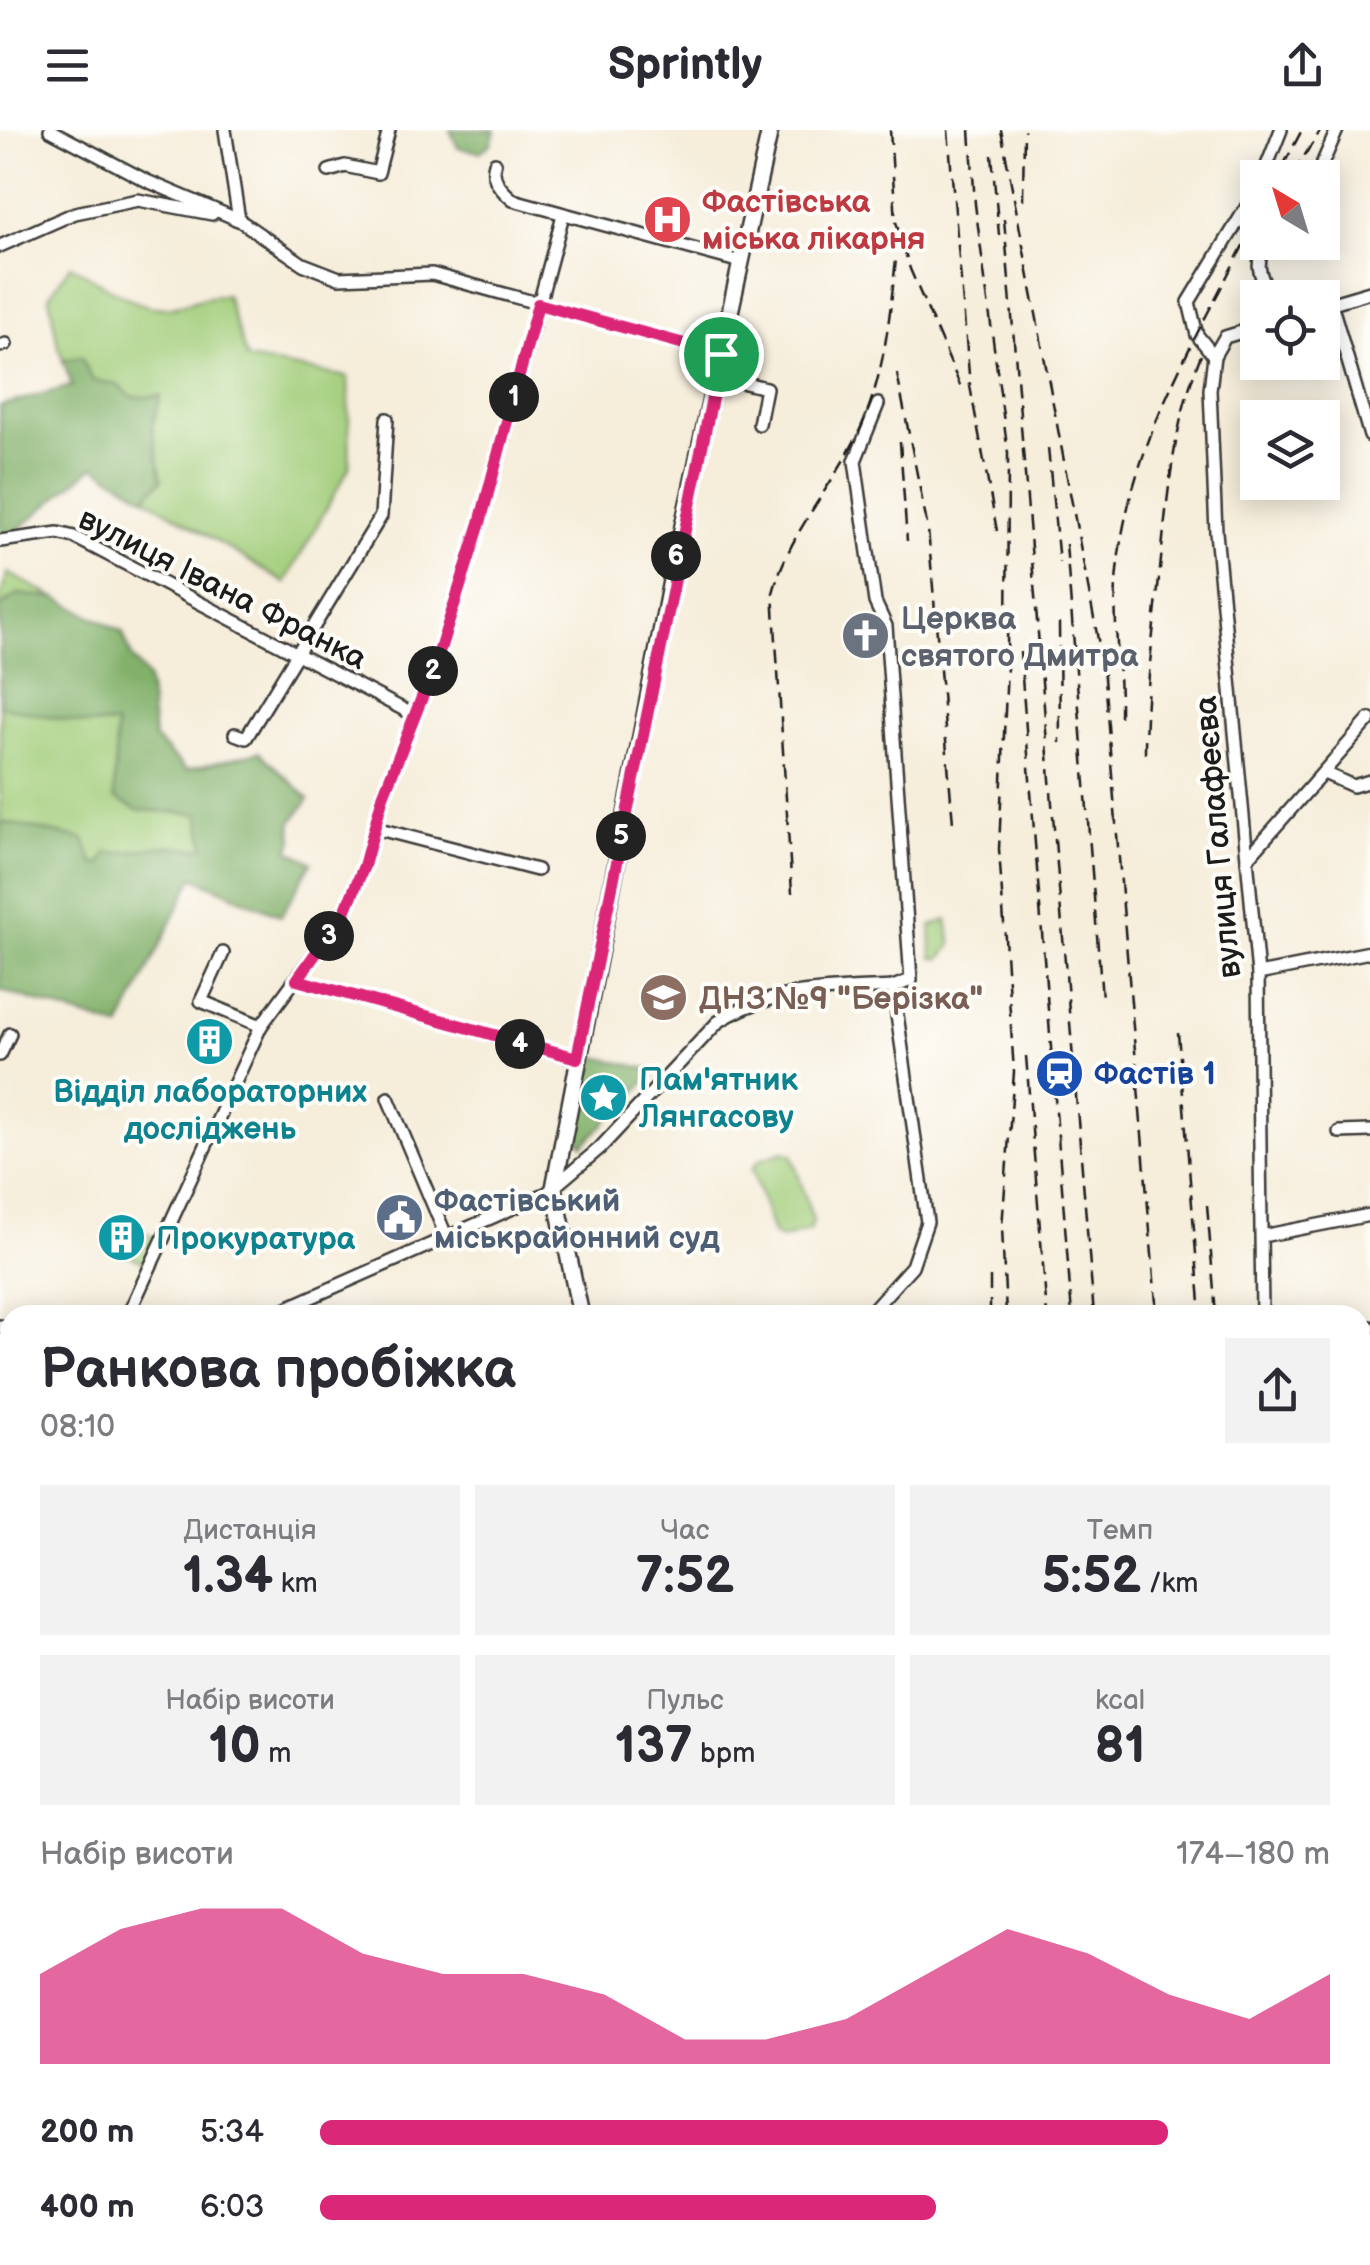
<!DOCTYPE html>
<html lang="uk">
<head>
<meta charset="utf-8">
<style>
  body { margin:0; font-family:"Balsamiq Sans",sans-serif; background:#f2f2f3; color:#2b2b33; height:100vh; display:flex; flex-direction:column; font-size:38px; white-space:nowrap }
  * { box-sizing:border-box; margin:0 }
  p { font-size:32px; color:#7c7c81 }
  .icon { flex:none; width:55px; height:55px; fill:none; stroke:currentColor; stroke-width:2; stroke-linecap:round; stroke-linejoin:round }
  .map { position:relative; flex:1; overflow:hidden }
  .panel { position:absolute; left:0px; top:1175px; width:1370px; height:960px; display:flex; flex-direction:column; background:#fff; border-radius:30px 30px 0 0; box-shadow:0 5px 25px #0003 }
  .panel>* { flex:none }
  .needle { width:65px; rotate:322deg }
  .tools { position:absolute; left:1240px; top:30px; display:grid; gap:20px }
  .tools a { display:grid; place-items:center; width:100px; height:100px; border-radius:0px; background:#fff; box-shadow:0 5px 25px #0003; font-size:50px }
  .pin { position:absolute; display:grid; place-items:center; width:85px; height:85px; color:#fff; margin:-42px; border:5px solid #fff; border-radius:50%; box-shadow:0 2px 10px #0007 }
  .km { position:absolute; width:50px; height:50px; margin:-25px; border-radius:50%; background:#222; color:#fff; font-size:28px; line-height:50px; text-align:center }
  .round { display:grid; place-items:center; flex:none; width:105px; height:105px; border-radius:0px; background:#f2f2f3 }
  .head { display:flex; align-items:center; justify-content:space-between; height:170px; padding:0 40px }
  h1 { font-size:55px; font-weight:600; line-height:75px }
  .metrics { display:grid; grid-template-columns:repeat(3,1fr); gap:15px; height:170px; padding:10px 40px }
  .metrics div { display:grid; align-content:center; border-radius:0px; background:#f2f2f3; text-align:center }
  .metrics b { font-size:50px; font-weight:600 }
  .metrics small { font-size:28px; font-weight:400 }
  .metrics p { font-size:28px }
  .chart { height:280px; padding:20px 40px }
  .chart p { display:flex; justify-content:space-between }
  .chart svg { width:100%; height:180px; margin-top:10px; fill:#db2777; opacity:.7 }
  ul { padding:0 40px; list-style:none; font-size:32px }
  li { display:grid; grid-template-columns:160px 120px 1fr; align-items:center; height:75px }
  li i { height:25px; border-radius:12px; background:#db2777 }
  header { display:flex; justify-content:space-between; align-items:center; height:130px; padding:0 40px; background:#fff; font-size:45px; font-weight:600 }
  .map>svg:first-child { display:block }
</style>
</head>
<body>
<header><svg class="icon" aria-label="menu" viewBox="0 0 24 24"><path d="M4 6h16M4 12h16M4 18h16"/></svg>Sprintly<svg class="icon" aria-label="share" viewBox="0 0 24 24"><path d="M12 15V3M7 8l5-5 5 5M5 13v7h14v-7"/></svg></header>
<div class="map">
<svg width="1370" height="2135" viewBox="0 0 1370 2135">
  <rect width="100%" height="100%" fill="#fdfcf7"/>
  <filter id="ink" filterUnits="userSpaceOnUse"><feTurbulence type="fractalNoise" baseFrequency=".01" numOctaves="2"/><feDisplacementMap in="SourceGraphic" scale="20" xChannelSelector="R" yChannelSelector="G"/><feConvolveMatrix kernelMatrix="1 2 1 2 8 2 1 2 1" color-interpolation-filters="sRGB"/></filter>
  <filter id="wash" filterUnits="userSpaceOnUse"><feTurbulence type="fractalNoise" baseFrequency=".0048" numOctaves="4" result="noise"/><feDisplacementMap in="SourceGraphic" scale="40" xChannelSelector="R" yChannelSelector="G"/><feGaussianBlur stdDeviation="2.25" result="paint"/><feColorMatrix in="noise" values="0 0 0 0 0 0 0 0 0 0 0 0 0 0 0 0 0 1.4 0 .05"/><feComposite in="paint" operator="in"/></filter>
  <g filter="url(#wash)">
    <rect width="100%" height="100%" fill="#f6edda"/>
    <g fill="#a3ce7b" stroke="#60754c" stroke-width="2.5">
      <path d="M70,135c30,15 67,48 102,42 20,-4 34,-12 54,-12l21,64 101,18 2,89 -65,117 -191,-117 -81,68 -13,-128 72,-20 -14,-40 -9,-49z"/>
      <path d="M8,443l114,59 10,26 16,21 6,59 32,32 73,-18 50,47 -18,24 2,18 -4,9 22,13 -30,53 -88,-39 -73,151 -120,-38v-394z"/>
      <path d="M947,790l5,25 -12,14 -8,-2 -1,-31z"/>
      <path d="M783,1022l9,3 21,66 -3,9 -29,9 -8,-5 -21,-65 7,-9z"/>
      <path d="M137,1099l17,8 -11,25 -17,-8z"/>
      <path d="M6,1305l4,2v91l-10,-4v-73z"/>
    </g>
    <g fill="#82b16b" stroke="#4f6644" stroke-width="2.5">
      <path d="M450,0h45l-4,14 -11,8 -22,-4z"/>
      <path d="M81,227l11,23 24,4 17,13 28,-1 -9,31 10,53 -17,17 -51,-31 -81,68 -13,3v-131l72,-20 -9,-26z"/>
      <path d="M18,464l38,4 66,34 10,26 16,21 6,59 32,32 73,-18 50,47 -18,24 2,18 -4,9 23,12 -31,54 -88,-39 -73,151 -120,-38v-161l3,-7 81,17 9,24 8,2 6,-12c21,0 37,-4 57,-7 14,-1 25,5 41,1l-6,-33 -62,-4 -23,-12 2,-73 -32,-1 -84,-18v-99z"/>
      <path d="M588,925l69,16 -74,74 -9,-11z"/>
    </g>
  </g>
  <g filter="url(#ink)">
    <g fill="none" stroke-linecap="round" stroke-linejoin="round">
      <defs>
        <g id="minor">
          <path d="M50,0l97,51 92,39 64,44 36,14 93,-4 289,80"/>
          <path d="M225,0l14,90 -4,-1"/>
          <path d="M495,33c-5,15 6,27 18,37l228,62"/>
          <path d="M329,41l16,-5 33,7 11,-43"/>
          <path d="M1262,48l19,-48"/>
          <path d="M1316,48l21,-48"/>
          <path d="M1268,112c-16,24 -7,32 2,56"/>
          <path d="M0,116l75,-33 63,-13 74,14"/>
          <path d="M1331,173l39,133"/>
          <path d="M1322,176l48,-14"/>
          <path d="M1258,197l-33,10 -11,19 -4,34 6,142 42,442 4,341"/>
          <path d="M0,216l6,-2"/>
          <path d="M1214,226l-17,-21 -8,-33 69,-114"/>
          <path d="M716,246l50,12 -7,36"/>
          <path d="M0,411l58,-8 16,4 342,179"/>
          <path d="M235,604l11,4 135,-222 6,-97"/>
          <path d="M1324,643l29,13 17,-5"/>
          <path d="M375,698l162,42"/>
          <path d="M1247,729l123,-140"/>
          <path d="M223,823l-22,48 60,25"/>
          <path d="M1258,844l112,-22"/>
          <path d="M297,850l280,79"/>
          <path d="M0,925l10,-21"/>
          <path d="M388,968l59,140"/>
          <path d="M1339,1002l31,-1"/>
          <path d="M1262,1106l108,-21"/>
          <path d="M128,1185l133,-289 84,-114 19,-46 19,-70 53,-134 44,-139 83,-308"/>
          <path d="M271,1185l276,-122 53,-45 118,-126c51,-34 115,-32 175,-35l18,-7 -25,-354 -11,-24 -20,-141 23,-57"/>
          <path d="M868,1185l44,-49 15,-44 -34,-235"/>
          <path d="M0,1196l10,4"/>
          <path d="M1360,1199l10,-2"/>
          <path d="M1360,1323l10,-2"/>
          <path d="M1364,1450l6,-2"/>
          <path d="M0,1472l10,-25"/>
          <path d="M1360,1813l10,-2"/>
          <path d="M0,1855l10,23"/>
          <path d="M1360,2022l10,-2"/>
          <path d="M0,2037l10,24"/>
          <path d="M36,2125l4,10"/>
          <path d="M628,2125l3,10"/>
          <path d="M820,2125l3,10"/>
          <path d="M229,2135l24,-10"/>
        </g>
        <g id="major">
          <path d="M581,1185l-27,-127 117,-607 99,-451"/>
          <path d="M1360,1579l10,-2"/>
          <path d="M0,1918l10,-5"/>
          <path d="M1360,2060l10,27"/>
          <path d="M212,2125l4,10"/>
          <path d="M1101,2125l2,10"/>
        </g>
      </defs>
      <use href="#minor" stroke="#3d3b38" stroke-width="16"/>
      <use href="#major" stroke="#3d3b38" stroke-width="20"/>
      <use href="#minor" stroke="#fff" stroke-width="11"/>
      <use href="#major" stroke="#fff" stroke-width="15"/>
      <g stroke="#1c1c1c" stroke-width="2.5" stroke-dasharray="15 8" stroke-linecap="butt">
        <path d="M890,0l6,92 14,47 53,123"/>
        <path d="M948,0l22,256 27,145"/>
        <path d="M970,0l5,74 33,249 -1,213 -8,183 15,223 -12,155 4,88"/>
        <path d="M1001,0l102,536 54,649"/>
        <path d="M992,25l7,80"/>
        <path d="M1283,36l19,-36"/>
        <path d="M1292,45l29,-45"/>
        <path d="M1023,70l1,-70"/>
        <path d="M1004,89l90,1096"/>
        <path d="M897,244l31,155 25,294"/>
        <path d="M900,312l7,99"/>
        <path d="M1048,318l11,115"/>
        <path d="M1066,414l36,454"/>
        <path d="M1059,493l1,120"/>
        <path d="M1020,522l52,663"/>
        <path d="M1120,587c1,-48 -8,-98 -3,-146 13,-130 83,-240 141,-354"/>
        <path d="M1145,624c0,-59 8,-117 14,-175 8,-77 13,-153 42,-224"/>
        <path d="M792,763l-19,-300c15,-58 56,-102 83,-155 28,-57 33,-116 40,-179"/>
        <path d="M1178,903l23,282"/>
        <path d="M1026,926l21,259"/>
        <path d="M1207,1075l9,110"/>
        <path d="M990,1185v-40"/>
        <path d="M1125,2125l2,10"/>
        <path d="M1154,2125l1,10"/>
        <path d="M1317,2125l8,10"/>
        <path d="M1348,2125l4,10"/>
      </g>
    </g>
  </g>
  <g fill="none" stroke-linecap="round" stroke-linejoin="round" filter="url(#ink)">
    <defs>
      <path id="route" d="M538,174l183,50 -144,704 -280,-78 48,-68 19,-46 19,-70 53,-134 44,-139z"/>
    </defs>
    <use href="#route" stroke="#fff" stroke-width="20"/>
    <use href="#route" stroke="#db2777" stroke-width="12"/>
  </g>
  <defs>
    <symbol id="hospital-disc" viewBox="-11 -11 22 22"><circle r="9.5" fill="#e0444e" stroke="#fdfcf7"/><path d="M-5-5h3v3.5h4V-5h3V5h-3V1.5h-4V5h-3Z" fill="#fff"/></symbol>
    <symbol id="church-disc" viewBox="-11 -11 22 22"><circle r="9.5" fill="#6b7280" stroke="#fdfcf7"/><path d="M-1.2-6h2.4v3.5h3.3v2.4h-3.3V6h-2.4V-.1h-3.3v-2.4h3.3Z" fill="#fff"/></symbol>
    <symbol id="school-disc" viewBox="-11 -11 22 22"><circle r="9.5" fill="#8d6e63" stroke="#fdfcf7"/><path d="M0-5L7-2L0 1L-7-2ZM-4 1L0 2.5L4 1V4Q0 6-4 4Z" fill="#fff"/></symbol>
    <symbol id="building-disc" viewBox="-11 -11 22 22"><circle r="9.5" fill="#0f9aa8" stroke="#fdfcf7"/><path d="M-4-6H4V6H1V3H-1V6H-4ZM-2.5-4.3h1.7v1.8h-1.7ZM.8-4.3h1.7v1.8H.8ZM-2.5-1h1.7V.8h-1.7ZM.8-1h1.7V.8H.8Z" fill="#fff"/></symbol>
    <symbol id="station-disc" viewBox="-11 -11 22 22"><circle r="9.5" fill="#1a4fb4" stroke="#fdfcf7"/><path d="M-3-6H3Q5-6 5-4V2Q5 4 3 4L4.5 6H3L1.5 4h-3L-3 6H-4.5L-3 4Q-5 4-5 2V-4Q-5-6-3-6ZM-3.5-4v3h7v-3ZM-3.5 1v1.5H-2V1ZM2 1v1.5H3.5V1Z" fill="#fff"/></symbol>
    <symbol id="sight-disc" viewBox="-11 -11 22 22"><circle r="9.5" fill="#0f9aa8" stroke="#fdfcf7"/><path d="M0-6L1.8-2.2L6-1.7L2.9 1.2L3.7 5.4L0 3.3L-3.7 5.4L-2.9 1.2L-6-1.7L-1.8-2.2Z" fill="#fff"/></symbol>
    <symbol id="civic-disc" viewBox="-11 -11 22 22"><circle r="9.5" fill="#5c6f8a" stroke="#fdfcf7"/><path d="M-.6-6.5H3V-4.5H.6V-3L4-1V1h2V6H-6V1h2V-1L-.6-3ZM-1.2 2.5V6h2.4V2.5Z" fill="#fff"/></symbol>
  </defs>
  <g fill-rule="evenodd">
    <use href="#hospital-disc" x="640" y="62" width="55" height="55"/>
    <use href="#church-disc" x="838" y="478" width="55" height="55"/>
    <use href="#school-disc" x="636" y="840" width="55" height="55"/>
    <use href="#building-disc" x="182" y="884" width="55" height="55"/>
    <use href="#station-disc" x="1032" y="916" width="55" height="55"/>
    <use href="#sight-disc" x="576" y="940" width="55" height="55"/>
    <use href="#civic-disc" x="372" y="1060" width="55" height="55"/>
    <use href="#building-disc" x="94" y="1080" width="55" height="55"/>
  </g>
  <g text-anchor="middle" stroke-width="8" stroke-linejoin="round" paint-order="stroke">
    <g font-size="32" font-weight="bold" fill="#be3a42" stroke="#fdfcf7" text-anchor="start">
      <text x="702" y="82">Фастівська<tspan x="702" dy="37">міська лікарня</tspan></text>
    </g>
    <g font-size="32" fill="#1c1c1c" stroke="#fdfcf7">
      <text transform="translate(223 458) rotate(27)" y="11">вулиця Івана Франка</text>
      <text transform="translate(1217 707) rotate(-95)" y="11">вулиця Галафеєва</text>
    </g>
    <g font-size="32" font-weight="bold" fill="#5b616d" stroke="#fdfcf7" text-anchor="start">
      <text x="901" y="499">Церква<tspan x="901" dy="37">святого Дмитра</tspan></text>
    </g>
    <g font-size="32" font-weight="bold" fill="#785e54" stroke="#fdfcf7" text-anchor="start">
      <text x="699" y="879">ДНЗ №9 "Берізка"</text>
    </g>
    <g font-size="32" font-weight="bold" fill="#164399" stroke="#fdfcf7" text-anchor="start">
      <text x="1094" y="954">Фастів 1</text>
    </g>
    <g font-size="32" font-weight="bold" fill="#0d838f" stroke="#fdfcf7" text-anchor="start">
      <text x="639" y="960">Пам'ятник<tspan x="639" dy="37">Лянгасову</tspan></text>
      <text x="210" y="972" text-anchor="middle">Відділ лабораторних<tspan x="210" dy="37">досліджень</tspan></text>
      <text x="156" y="1119">Прокуратура</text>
    </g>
    <g font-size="32" font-weight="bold" fill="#4e5e75" stroke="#fdfcf7" text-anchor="start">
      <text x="434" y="1081">Фастівський<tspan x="434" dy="37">міськрайонний суд</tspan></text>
    </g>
  </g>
</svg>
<div class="tools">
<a><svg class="needle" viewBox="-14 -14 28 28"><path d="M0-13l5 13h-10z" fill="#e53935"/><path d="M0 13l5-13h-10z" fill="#7c7c81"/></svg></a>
<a><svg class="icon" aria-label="locate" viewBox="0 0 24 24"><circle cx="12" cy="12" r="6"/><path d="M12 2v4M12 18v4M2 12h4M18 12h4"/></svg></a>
<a><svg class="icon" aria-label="layers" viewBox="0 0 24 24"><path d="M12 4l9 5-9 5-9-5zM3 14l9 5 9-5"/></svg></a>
</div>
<div class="pin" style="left:721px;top:224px;background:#1e9e55"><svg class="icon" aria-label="arrive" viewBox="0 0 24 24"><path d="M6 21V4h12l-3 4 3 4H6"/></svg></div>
<b class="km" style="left:514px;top:267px">1</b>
<b class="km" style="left:433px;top:541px">2</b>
<b class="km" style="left:329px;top:806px">3</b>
<b class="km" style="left:520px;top:914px">4</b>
<b class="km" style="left:621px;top:706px">5</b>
<b class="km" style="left:676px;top:426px">6</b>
<section class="panel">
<div class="head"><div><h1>Ранкова пробіжка</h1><p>08:10</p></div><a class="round"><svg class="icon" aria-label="share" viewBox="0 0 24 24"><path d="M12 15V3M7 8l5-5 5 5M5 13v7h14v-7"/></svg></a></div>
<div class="metrics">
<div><p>Дистанція</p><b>1.34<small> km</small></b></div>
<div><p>Час</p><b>7:52</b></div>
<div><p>Темп</p><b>5:52<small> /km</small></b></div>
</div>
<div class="metrics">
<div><p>Набір висоти</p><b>10<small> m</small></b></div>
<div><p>Пульс</p><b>137<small> bpm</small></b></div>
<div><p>kcal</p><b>81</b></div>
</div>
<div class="chart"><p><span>Набір висоти</span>174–180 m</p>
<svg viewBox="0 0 160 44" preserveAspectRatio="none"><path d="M0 44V22L10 11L20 6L30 6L40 17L50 22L60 22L70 27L80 38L90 38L100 33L110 22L120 11L130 17L140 27L150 33L160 22V44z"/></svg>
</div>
<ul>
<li><b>200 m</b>5:34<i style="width:84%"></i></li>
<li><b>400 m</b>6:03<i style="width:61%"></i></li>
</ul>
</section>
</div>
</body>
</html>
